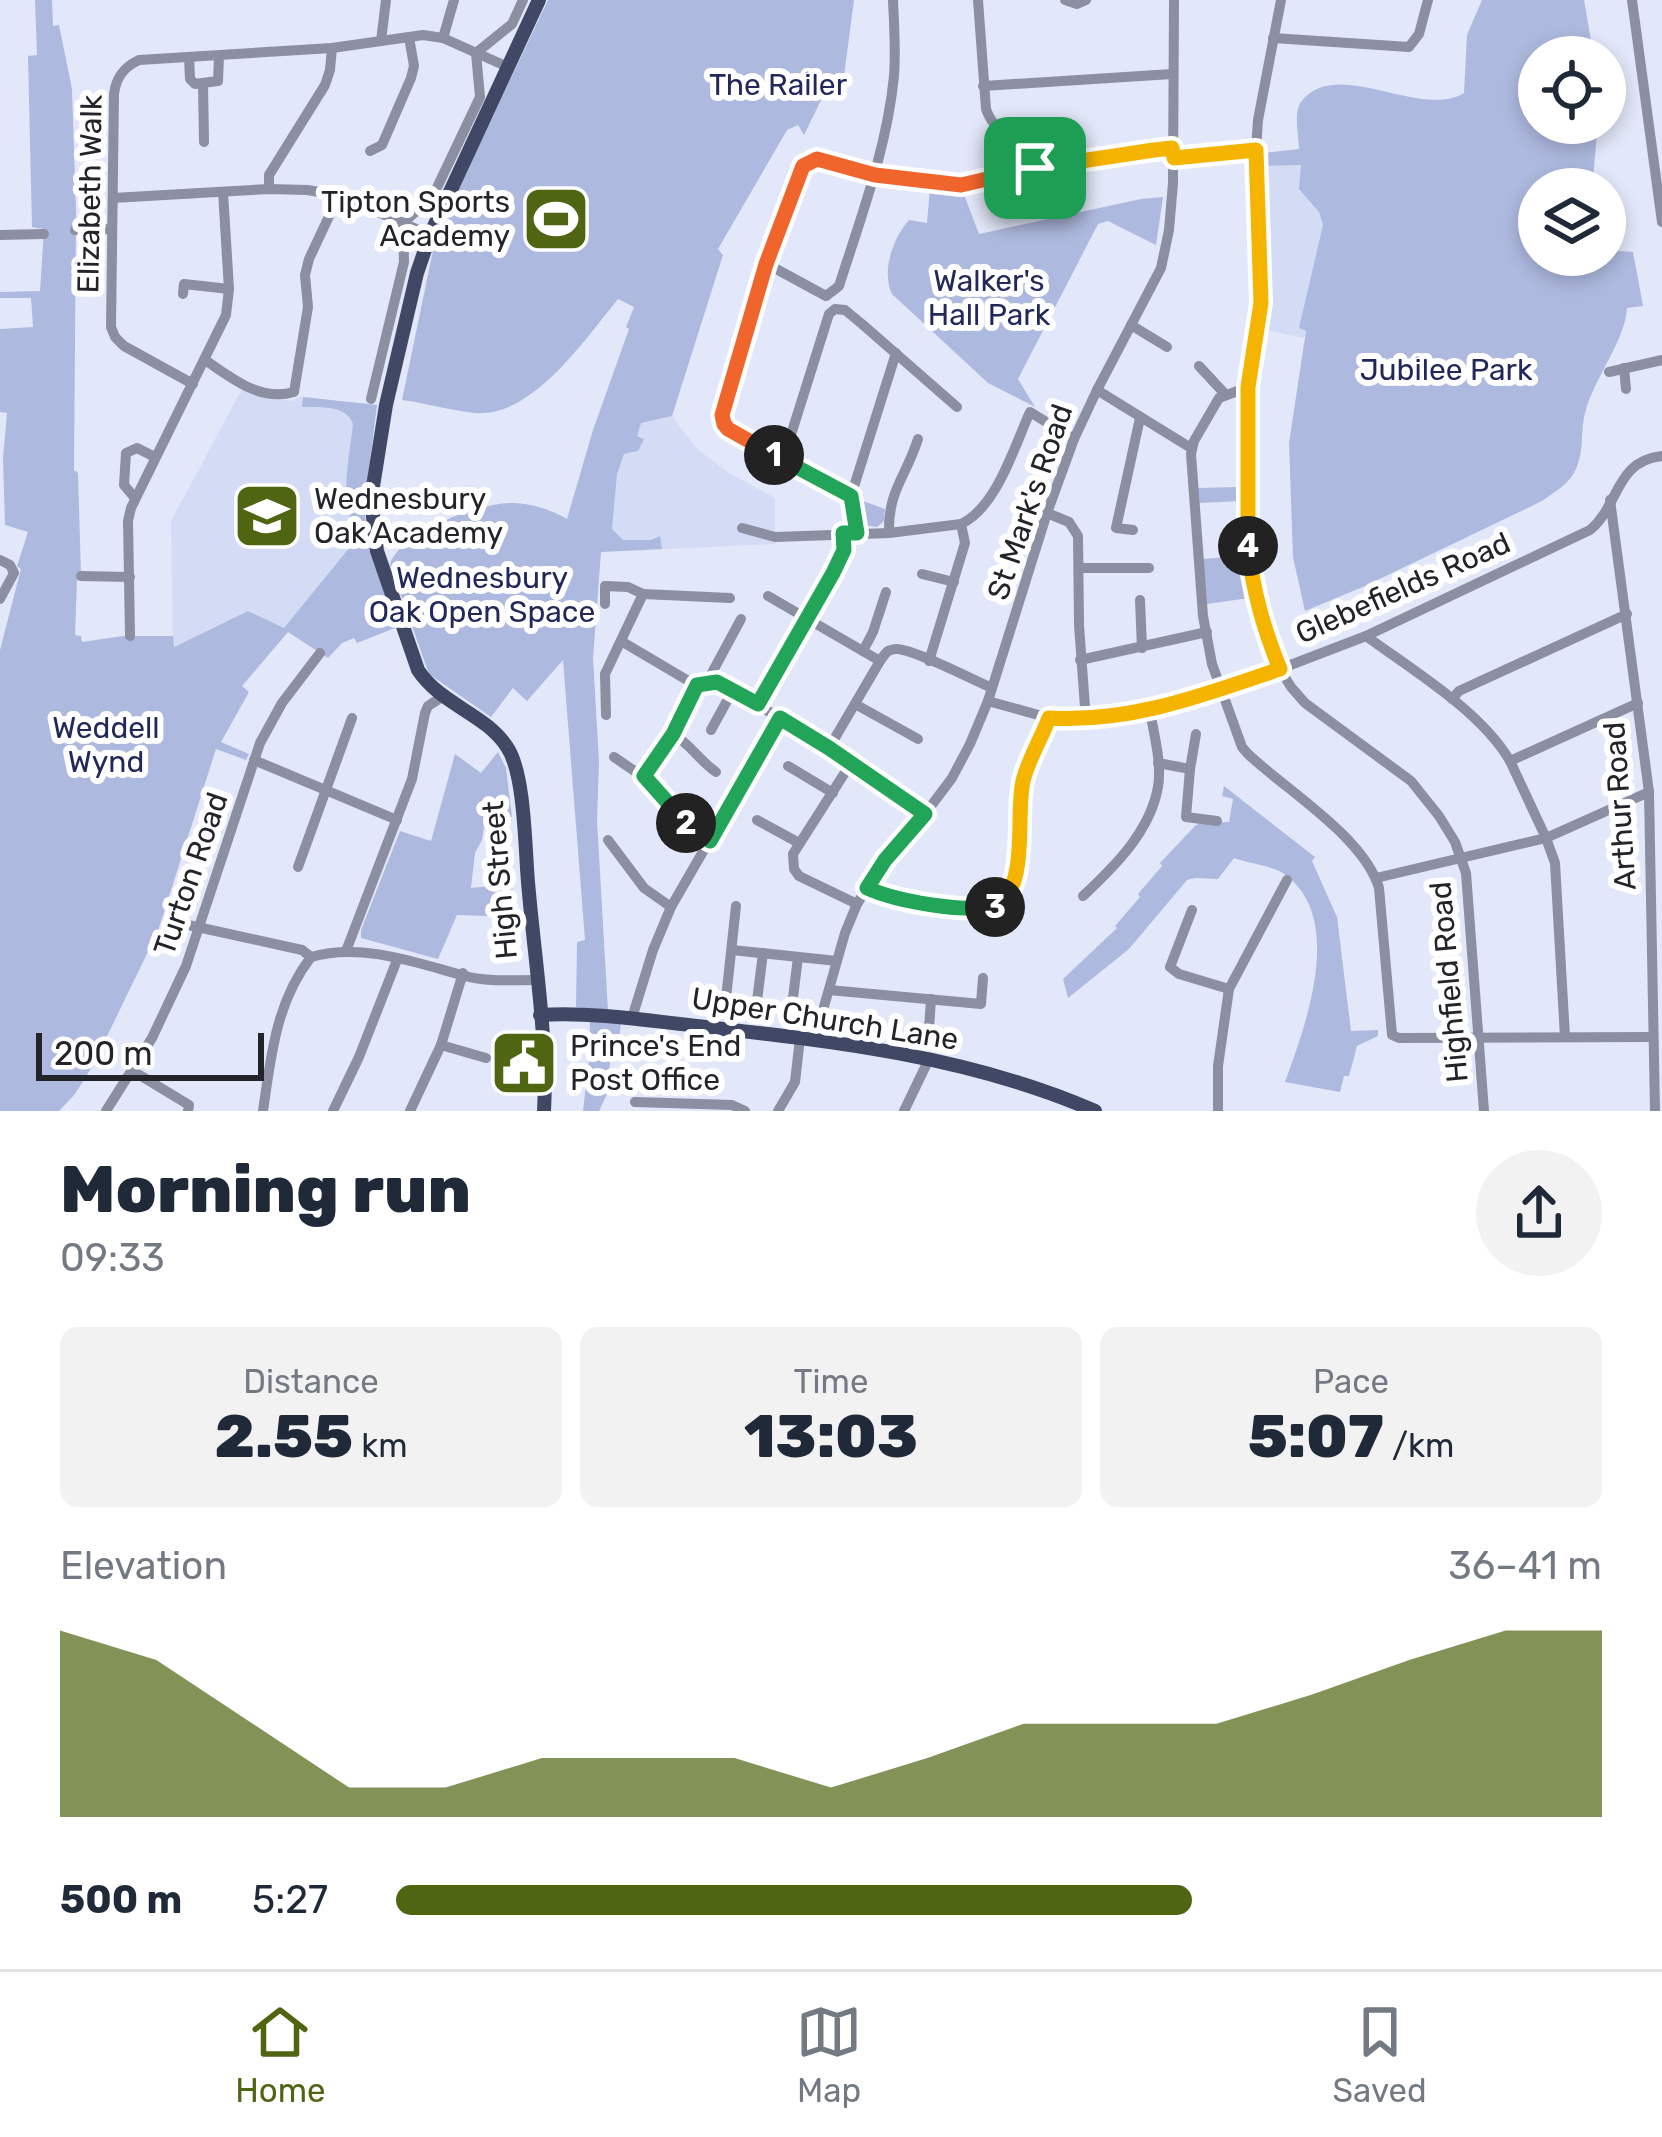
<!DOCTYPE html>
<html lang="en">
<head>
<meta charset="utf-8">
<style>
  body { margin:0; font-family:Rubik,sans-serif; background:#f2f2f3; color:#1f2937; height:100vh; display:flex; flex-direction:column; font-size:45px; white-space:nowrap }
  * { box-sizing:border-box; margin:0 }
  p { font-size:39px; color:#747a83 }
  .icon { flex:none; width:66px; height:66px; fill:none; stroke:currentColor; stroke-width:2; stroke-linecap:round; stroke-linejoin:round }
  .map { position:relative; height:1111px; overflow:hidden }
  .drawer { display:flex; flex-direction:column; background:#fff; flex:1 }
  .drawer>* { flex:none }
  .tools { position:absolute; left:1518px; top:36px; display:grid; gap:24px }
  .tools a { display:grid; place-items:center; width:108px; height:108px; border-radius:50%; background:#fff; box-shadow:0 6px 18px #0003; font-size:60px }
  .scale { position:absolute; left:36px; bottom:30px; width:228px; box-sizing:border-box; padding-left:12px; border:6px solid #22242a; border-top:0; font-size:33px; line-height:42px; white-space:nowrap; color:#22242a; -webkit-text-stroke:9px #fff; paint-order:stroke }
  .pin { position:absolute; display:grid; place-items:center; width:102px; height:102px; color:#fff; margin:-51px; border-radius:24px; box-shadow:0 6px 18px #0006 }
  .km { position:absolute; width:60px; height:60px; margin:-30px; border-radius:50%; background:#222; color:#fff; font-size:33px; line-height:60px; text-align:center }
  .round { display:grid; place-items:center; flex:none; width:126px; height:126px; border-radius:63px; background:#f2f2f3 }
  .head { display:flex; align-items:center; justify-content:space-between; height:204px; padding:0 60px }
  h1 { font-size:66px; font-weight:800; line-height:90px }
  .figures { display:grid; grid-template-columns:repeat(3,1fr); gap:18px; height:204px; padding:12px 60px }
  .figures div { display:grid; align-content:center; border-radius:18px; background:#f2f2f3; text-align:center }
  .figures b { font-size:60px; font-weight:800 }
  .figures small { font-size:33px; font-weight:400 }
  .figures p { font-size:33px }
  .chart { height:336px; padding:24px 60px }
  .chart p { display:flex; justify-content:space-between }
  .chart svg { width:100%; height:216px; margin-top:12px; fill:#506511; opacity:.7 }
  ul { padding:0 60px; list-style:none; font-size:39px }
  li { display:grid; grid-template-columns:192px 144px 1fr; align-items:center; height:90px }
  li i { height:30px; border-radius:15px; background:#506511 }
  .menu { display:flex; justify-content:space-around; align-items:center; height:168px; border-top:3px solid #e0e1e3; background:#fff; font-size:33px; color:#747a83 }
  .menu a { display:grid; justify-items:center; gap:6px }
  .menu .active { color:#506511 }
  .map>svg:first-child { display:block }
</style>
</head>
<body>
<div class="map">
<svg width="1662" height="1111" viewBox="0 0 1662 1111">
  <rect width="100%" height="100%" fill="#e2e7f9"/>
  <g fill="#d4dbf4">
    <path d="M1301,164l32,52 -29,122 -42,-9 3,-24v-139z"/>
    <path d="M242,389l8,5 42,7 8,-4 77,8 -17,129 -76,94 -36,-17 -75,36 -2,-126z"/>
    <path d="M645,411l27,5 25,33 32,24 46,25v46l-173,8 18,-107z"/>
  </g>
  <g fill="#aeb9df">
    <path d="M35,0h17l1,26 6,-1 13,64 4,123 -2,258 4,3 3,103 -4,4 -2,55 6,1 1,6 41,-6h50l1,11 74,-36 36,17 74,-91c-20,-34 -9,-76 -5,-113 -7,-20 -33,-16 -51,-17l1,-10 74,8 -13,103 5,34 27,80 -1,6 -38,15 -3,-5 -12,5 -14,15 -40,-26 -46,54 7,6 -28,50 28,12 -3,6 -30,-11 -58,182 -65,134 -18,29 -16,17h-59v-461l21,-81 -4,-3 11,-34 -23,-7 -2,-67 4,-45 -7,-1v-83l33,-2 -2,-29h-31v-6l40,-1 4,-62 -12,-2 -4,-171 9,-1z"/>
    <path d="M548,0h306l-12,91 -11,-2 -8,7 -19,39 -6,-10 -11,5 -69,119 5,6 -51,161 -31,7 -4,13 7,3 -6,12 -14,3 -7,20 -5,55 11,11h28l9,-4 2,13 -61,3 -8,106 6,104 -2,59 11,190 -32,-4 1,-65 8,-2 -22,-280 -36,41 -14,-13 -22,29 -62,-43 -39,-110c10,-32 91,-62 123,-61 18,0 41,8 54,16l26,-89 36,-101 -3,-2 8,-20 -16,-8c-32,39 -86,119 -142,114 -24,-2 -50,-10 -74,-13l34,-164z"/>
    <path d="M1482,0h102l10,57h-55v66h59l-6,66h-53v66h66v-5l28,2 10,54 -16,2c-1,31 -34,72 -42,105 -5,20 0,34 -9,56 -6,15 -22,23 -34,32l-177,85 -60,25 -12,-54 -4,-114 17,-112 -7,-3 24,-103 -4,-13 -20,-23 2,-24 -36,1 -1,-13 35,-4c0,-12 -6,-36 2,-47 35,-47 119,18 163,-9l3,-58z"/>
    <path d="M930,187l33,5 16,42 162,-35 22,-2 -7,48 -48,-24 -10,3 -80,155 17,28 -47,-24 -96,-89c-11,-23 1,-56 17,-74l18,3z"/>
    <path d="M1240,487v14l-41,2 -1,-15z"/>
    <path d="M855,498l30,11 -1,12 -7,6 -14,-2 -5,-7z"/>
    <path d="M1241,556l8,42 -42,6 -4,-45z"/>
    <path d="M498,752l8,16 6,49 -20,-1 -7,5 -3,19 -7,13 -4,35 41,-4 3,33 -58,-2 -19,44 -77,-21v-8l39,-99 31,10 24,-87 26,19z"/>
    <path d="M1224,786l91,71 -3,4 25,56 14,114 27,-1v6l-21,10 -8,30h-5l-4,16 -55,-10c20,-55 60,-161 2,-206 -14,-11 -37,-12 -53,-18l-16,21 -23,-1 -8,2 -58,69 -61,49 -5,-19 54,-51 -2,-2 25,-29 -2,-3 24,-28 -2,-3 35,-37 5,-3 29,-1 4,-23 -11,-3z"/>
    <path d="M590,1020l31,2 -3,30h-7l-4,42 -8,17h-16l6,-52z"/>
  </g>
  <g fill="none" stroke-linecap="round" stroke-linejoin="round">
    <g stroke="#8b8fa1" stroke-width="10">
      <path d="M978,0l8,109c8,24 35,37 49,59"/>
      <path d="M1065,0l12,4 9,-4"/>
      <path d="M1281,0l-23,120 -2,30 5,153 -13,84 -1,150 5,41 10,46 18,45 11,18 14,16 106,78 28,35 16,26 11,31 18,238"/>
      <path d="M1632,0l30,222"/>
      <path d="M443,38l11,-38"/>
      <path d="M1273,38l136,9 10,-13 9,-34"/>
      <path d="M381,41l5,-41"/>
      <path d="M189,57l1,22 5,5 23,-3 1,-25"/>
      <path d="M203,83l1,59"/>
      <path d="M983,86l189,-12"/>
      <path d="M370,151l12,-6 29,-67 3,-12 -5,-29"/>
      <path d="M1174,158l82,-8"/>
      <path d="M269,189v-14l56,-90 5,-15 2,-22"/>
      <path d="M113,198l156,-9 38,1 32,5 91,40"/>
      <path d="M75,230l37,-1"/>
      <path d="M0,235l44,-1"/>
      <path d="M767,264l59,32 13,-10c22,-69 48,-138 55,-210 2,-26 0,-51 -1,-76"/>
      <path d="M183,294l1,-10 45,5"/>
      <path d="M1131,325l36,22"/>
      <path d="M205,360c27,18 55,42 89,32l14,-85 -3,-32 4,-16 30,-64"/>
      <path d="M1199,366l26,28"/>
      <path d="M1624,368l2,21"/>
      <path d="M1609,372l53,-12"/>
      <path d="M193,384l-69,-38 -9,-9 -4,-10 3,-233c2,-17 10,-27 25,-34l193,-12 91,-13 20,3 65,29"/>
      <path d="M1248,387l-29,11 -25,43 -3,13 12,162 9,48 30,83 6,7c38,36 116,83 131,134l13,147 7,3 253,-1"/>
      <path d="M1097,390l94,58"/>
      <path d="M371,399l33,-137 -1,-39 30,-27 47,-99 -4,-44 36,-29 11,-24"/>
      <path d="M783,460l46,-146 6,-5 10,1 17,14 95,83"/>
      <path d="M851,496l-123,-67 -6,-8 41,-147 37,-102 6,-9 11,-4 58,16 92,9 128,-27 77,-8"/>
      <path d="M135,498l-11,-13 2,-32 11,-5 18,9"/>
      <path d="M1610,500l39,292 6,319"/>
      <path d="M1047,513l22,9 9,14 1,89 7,96"/>
      <path d="M742,528l33,9 114,-4 72,-9c36,-17 53,-77 69,-112l44,27"/>
      <path d="M1133,530l-17,-2 24,-110"/>
      <path d="M857,533l-6,-37 45,-143"/>
      <path d="M889,533c-1,-43 17,-56 29,-94"/>
      <path d="M0,560l10,5 4,8 -14,26"/>
      <path d="M1079,568h70"/>
      <path d="M922,574l32,8"/>
      <path d="M81,576l49,1"/>
      <path d="M643,594l87,4"/>
      <path d="M768,596l112,65"/>
      <path d="M1140,600l2,48"/>
      <path d="M605,604v-18l23,1 15,7 -38,80 1,41"/>
      <path d="M130,636l-2,-115 3,-13 95,-193 3,-26 -6,-97"/>
      <path d="M1366,636c46,34 115,75 144,125l36,77 9,25 10,174"/>
      <path d="M621,641l71,42 25,-2 8,4 104,63 96,66"/>
      <path d="M863,651l10,-19 13,-40"/>
      <path d="M1080,660l127,-28"/>
      <path d="M929,661l36,-118 -4,-19"/>
      <path d="M707,682l34,-63"/>
      <path d="M1452,699l7,-8 168,-77"/>
      <path d="M988,701l61,17 37,3 64,-10 130,-42 86,-33 224,-106c30,-25 25,-69 72,-74"/>
      <path d="M758,704l75,-131 11,-23 -1,-17"/>
      <path d="M855,704l63,35"/>
      <path d="M711,730l22,-40"/>
      <path d="M673,734c16,9 27,27 43,38"/>
      <path d="M829,748l51,-87c6,-8 6,-11 16,-12 16,-1 77,31 96,39"/>
      <path d="M614,757l38,26 29,36 29,22"/>
      <path d="M254,760l143,60"/>
      <path d="M1510,761l128,-58"/>
      <path d="M851,763l-58,91 1,15 5,7 58,28"/>
      <path d="M1158,763l32,6 6,-35"/>
      <path d="M788,766l45,27"/>
      <path d="M1190,769l-4,48 31,4"/>
      <path d="M644,776l29,-42 24,-49"/>
      <path d="M757,820l42,23"/>
      <path d="M608,840l36,48 27,19"/>
      <path d="M298,867l54,-149"/>
      <path d="M1376,878l170,-40 103,-46"/>
      <path d="M867,888l33,12 79,9h11l14,-7c21,-39 9,-80 20,-122 5,-21 17,-42 25,-62"/>
      <path d="M1083,896c31,-29 67,-64 75,-109 4,-24 -4,-52 -8,-76"/>
      <path d="M1192,910l-22,57 9,7 50,15"/>
      <path d="M170,921l132,29 9,7c52,-15 108,7 158,20 21,5 46,3 67,3"/>
      <path d="M732,950l105,11"/>
      <path d="M346,951l66,-172 13,-66 3,-7 14,-9"/>
      <path d="M829,990l152,14 2,-26"/>
      <path d="M726,998l10,-92"/>
      <path d="M931,999l-3,45 25,3"/>
      <path d="M757,1001l6,-48"/>
      <path d="M792,1006l6,-49"/>
      <path d="M632,1018l21,-68 18,-43 109,-189"/>
      <path d="M823,1041v-31l22,-77 12,-29 28,-45 40,-45 27,-36 18,-34 18,-43 59,-188 27,-74 23,-49 64,-122 8,-38 4,-47 1,-183"/>
      <path d="M441,1045l45,13"/>
      <path d="M133,1071l56,34 -1,6"/>
      <path d="M635,1102l97,3 13,6"/>
      <path d="M106,1111l46,-73 34,-72 74,-223 22,-40 38,-50"/>
      <path d="M263,1111c8,-55 13,-109 48,-154"/>
      <path d="M333,1111l26,-54 38,-97"/>
      <path d="M410,1111l31,-66 22,-72"/>
      <path d="M778,1111l17,-29 5,-44"/>
      <path d="M904,1111l25,-52"/>
      <path d="M1218,1111v-45l11,-77 58,-109"/>
    </g>
    <g stroke="#414865" stroke-width="14">
      <path d="M539,0l-109,235 -13,38 -31,132 -15,94 6,52 41,119c23,35 68,44 89,77 18,26 18,102 21,135 6,73 20,157 16,229"/>
      <path d="M540,1015c53,-3 104,5 157,11 135,15 272,30 398,85"/>
    </g>
  </g>
  <g fill="none" stroke-linecap="round" stroke-linejoin="round">
    <defs>
      <path id="split-1" d="M774,455l-46,-26 -4,-5 -2,-9 44,-151 37,-98 14,-7 58,16 86,10 74,-17"/>
      <path id="split-2" d="M686,823l-42,-47 29,-42 24,-49 20,-3 41,22 75,-131 11,-23 -1,-17h14l-6,-37 -77,-41"/>
      <path id="split-3" d="M686,823l24,18 70,-123 49,30 96,66 -40,46 -18,28c31,14 94,24 128,19"/>
      <path id="split-4" d="M995,907c35,-21 20,-90 28,-126 5,-21 18,-42 26,-63 81,5 155,-23 231,-49 -17,-42 -27,-78 -32,-123"/>
      <path id="split-5" d="M1035,168l119,-18 18,-2 2,10 82,-8 5,153 -13,84v159"/>
    </defs>
    <use href="#split-1" stroke="#fff" stroke-width="24"/>
    <use href="#split-2" stroke="#fff" stroke-width="24"/>
    <use href="#split-3" stroke="#fff" stroke-width="24"/>
    <use href="#split-4" stroke="#fff" stroke-width="24"/>
    <use href="#split-5" stroke="#fff" stroke-width="24"/>
    <use href="#split-1" stroke="#f0652b" stroke-width="15"/>
    <use href="#split-2" stroke="#22a559" stroke-width="15"/>
    <use href="#split-3" stroke="#22a559" stroke-width="15"/>
    <use href="#split-4" stroke="#f5b400" stroke-width="15"/>
    <use href="#split-5" stroke="#f5b400" stroke-width="15"/>
  </g>
  <defs>
    <symbol id="stadium-square" viewBox="-11 -11 22 22"><rect x="-9" y="-9" width="18" height="18" rx="4" fill="#506511" stroke="#fff"/><path d="M0-5a6.5 5 0 1 0 0 10a6.5 5 0 1 0 0-10ZM-3.5-1.8h7v3.6h-7Z" fill="#fff"/></symbol>
    <symbol id="school-square" viewBox="-11 -11 22 22"><rect x="-9" y="-9" width="18" height="18" rx="4" fill="#506511" stroke="#fff"/><path d="M0-5L7-2L0 1L-7-2ZM-4 1L0 2.5L4 1V4Q0 6-4 4Z" fill="#fff"/></symbol>
    <symbol id="civic-square" viewBox="-11 -11 22 22"><rect x="-9" y="-9" width="18" height="18" rx="4" fill="#506511" stroke="#fff"/><path d="M-.6-6.5H3V-4.5H.6V-3L4-1V1h2V6H-6V1h2V-1L-.6-3ZM-1.2 2.5V6h2.4V2.5Z" fill="#fff"/></symbol>
  </defs>
  <g fill-rule="evenodd">
    <use href="#stadium-square" x="518" y="181" width="76" height="76"/>
    <use href="#school-square" x="229" y="478" width="76" height="76"/>
    <use href="#civic-square" x="486" y="1025" width="76" height="76"/>
  </g>
  <g text-anchor="middle" stroke-width="12" stroke-linejoin="round" paint-order="stroke">
    <g font-size="30" fill="#21285a" stroke="#fff">
      <text x="778" y="95">The Railer</text>
      <text x="989" y="291">Walker's<tspan x="989" dy="34">Hall Park</tspan></text>
      <text x="1446" y="380">Jubilee Park</text>
      <text x="482" y="588">Wednesbury<tspan x="482" dy="34">Oak Open Space</tspan></text>
      <text x="106" y="738">Weddell<tspan x="106" dy="34">Wynd</tspan></text>
    </g>
    <g font-size="30" fill="#22242a" stroke="#fff">
      <text transform="translate(90 194) rotate(-89)" y="10">Elizabeth Walk</text>
      <text transform="translate(1030 502) rotate(-71)" y="10">St Mark's Road</text>
      <text transform="translate(1403 588) rotate(-24)" y="10">Glebefields Road</text>
      <text transform="translate(1620 806) rotate(-94)" y="10">Arthur Road</text>
      <text transform="translate(191 874) rotate(-71)" y="10">Turton Road</text>
      <text transform="translate(500 880) rotate(-95)" y="10">High Street</text>
      <text transform="translate(1449 982) rotate(-95)" y="10">Highfield Road</text>
      <text transform="translate(825 1019) rotate(9)" y="10">Upper Church Lane</text>
    </g>
    <g font-size="30" fill="#22242a" stroke="#fff" text-anchor="start">
      <text x="510" y="212" text-anchor="end">Tipton Sports<tspan x="510" dy="34">Academy</tspan></text>
      <text x="314" y="509">Wednesbury<tspan x="314" dy="34">Oak Academy</tspan></text>
      <text x="570" y="1056">Prince's End<tspan x="570" dy="34">Post Office</tspan></text>
    </g>
  </g>
</svg>
<div class="tools">
<a><svg class="icon" aria-label="locate" viewBox="0 0 24 24"><circle cx="12" cy="12" r="6"/><path d="M12 2v4M12 18v4M2 12h4M18 12h4"/></svg></a>
<a><svg class="icon" aria-label="layers" viewBox="0 0 24 24"><path d="M12 4l9 5-9 5-9-5zM3 14l9 5 9-5"/></svg></a>
</div>
<div class="scale">200 m</div>
<div class="pin" style="left:1035px;top:168px;background:#1e9e55"><svg class="icon" aria-label="arrive" viewBox="0 0 24 24"><path d="M6 21V4h12l-3 4 3 4H6"/></svg></div>
<b class="km" style="left:774px;top:455px">1</b>
<b class="km" style="left:686px;top:823px">2</b>
<b class="km" style="left:995px;top:907px">3</b>
<b class="km" style="left:1248px;top:546px">4</b>
</div>
<section class="drawer">
<div class="head"><div><h1>Morning run</h1><p>09:33</p></div><a class="round"><svg class="icon" aria-label="share" viewBox="0 0 24 24"><path d="M12 15V3M7 8l5-5 5 5M5 13v7h14v-7"/></svg></a></div>
<div class="figures">
<div><p>Distance</p><b>2.55<small> km</small></b></div>
<div><p>Time</p><b>13:03</b></div>
<div><p>Pace</p><b>5:07<small> /km</small></b></div>
</div>
<div class="chart"><p><span>Elevation</span>36–41 m</p>
<svg viewBox="0 0 160 44" preserveAspectRatio="none"><path d="M0 44V6L10 12L20 25L30 38L40 38L50 32L60 32L70 32L80 38L90 32L100 25L110 25L120 25L130 19L140 12L150 6L160 6V44z"/></svg>
</div>
<ul>
<li><b>500 m</b>5:27<i style="width:66%"></i></li>
</ul>
</section>
<nav class="menu">
<a class="active"><svg class="icon" aria-label="home" viewBox="0 0 24 24"><path d="M3 11l9-7 9 7M6 9v11h12V9"/></svg>Home</a>
<a><svg class="icon" aria-label="map" viewBox="0 0 24 24"><path d="M3 6l6-2 6 2 6-2v14l-6 2-6-2-6 2zM9 4v14M15 6v14"/></svg>Map</a>
<a><svg class="icon" aria-label="saved" viewBox="0 0 24 24"><path d="M7 4h10v16l-5-4-5 4z"/></svg>Saved</a>
</nav>
</body>
</html>
